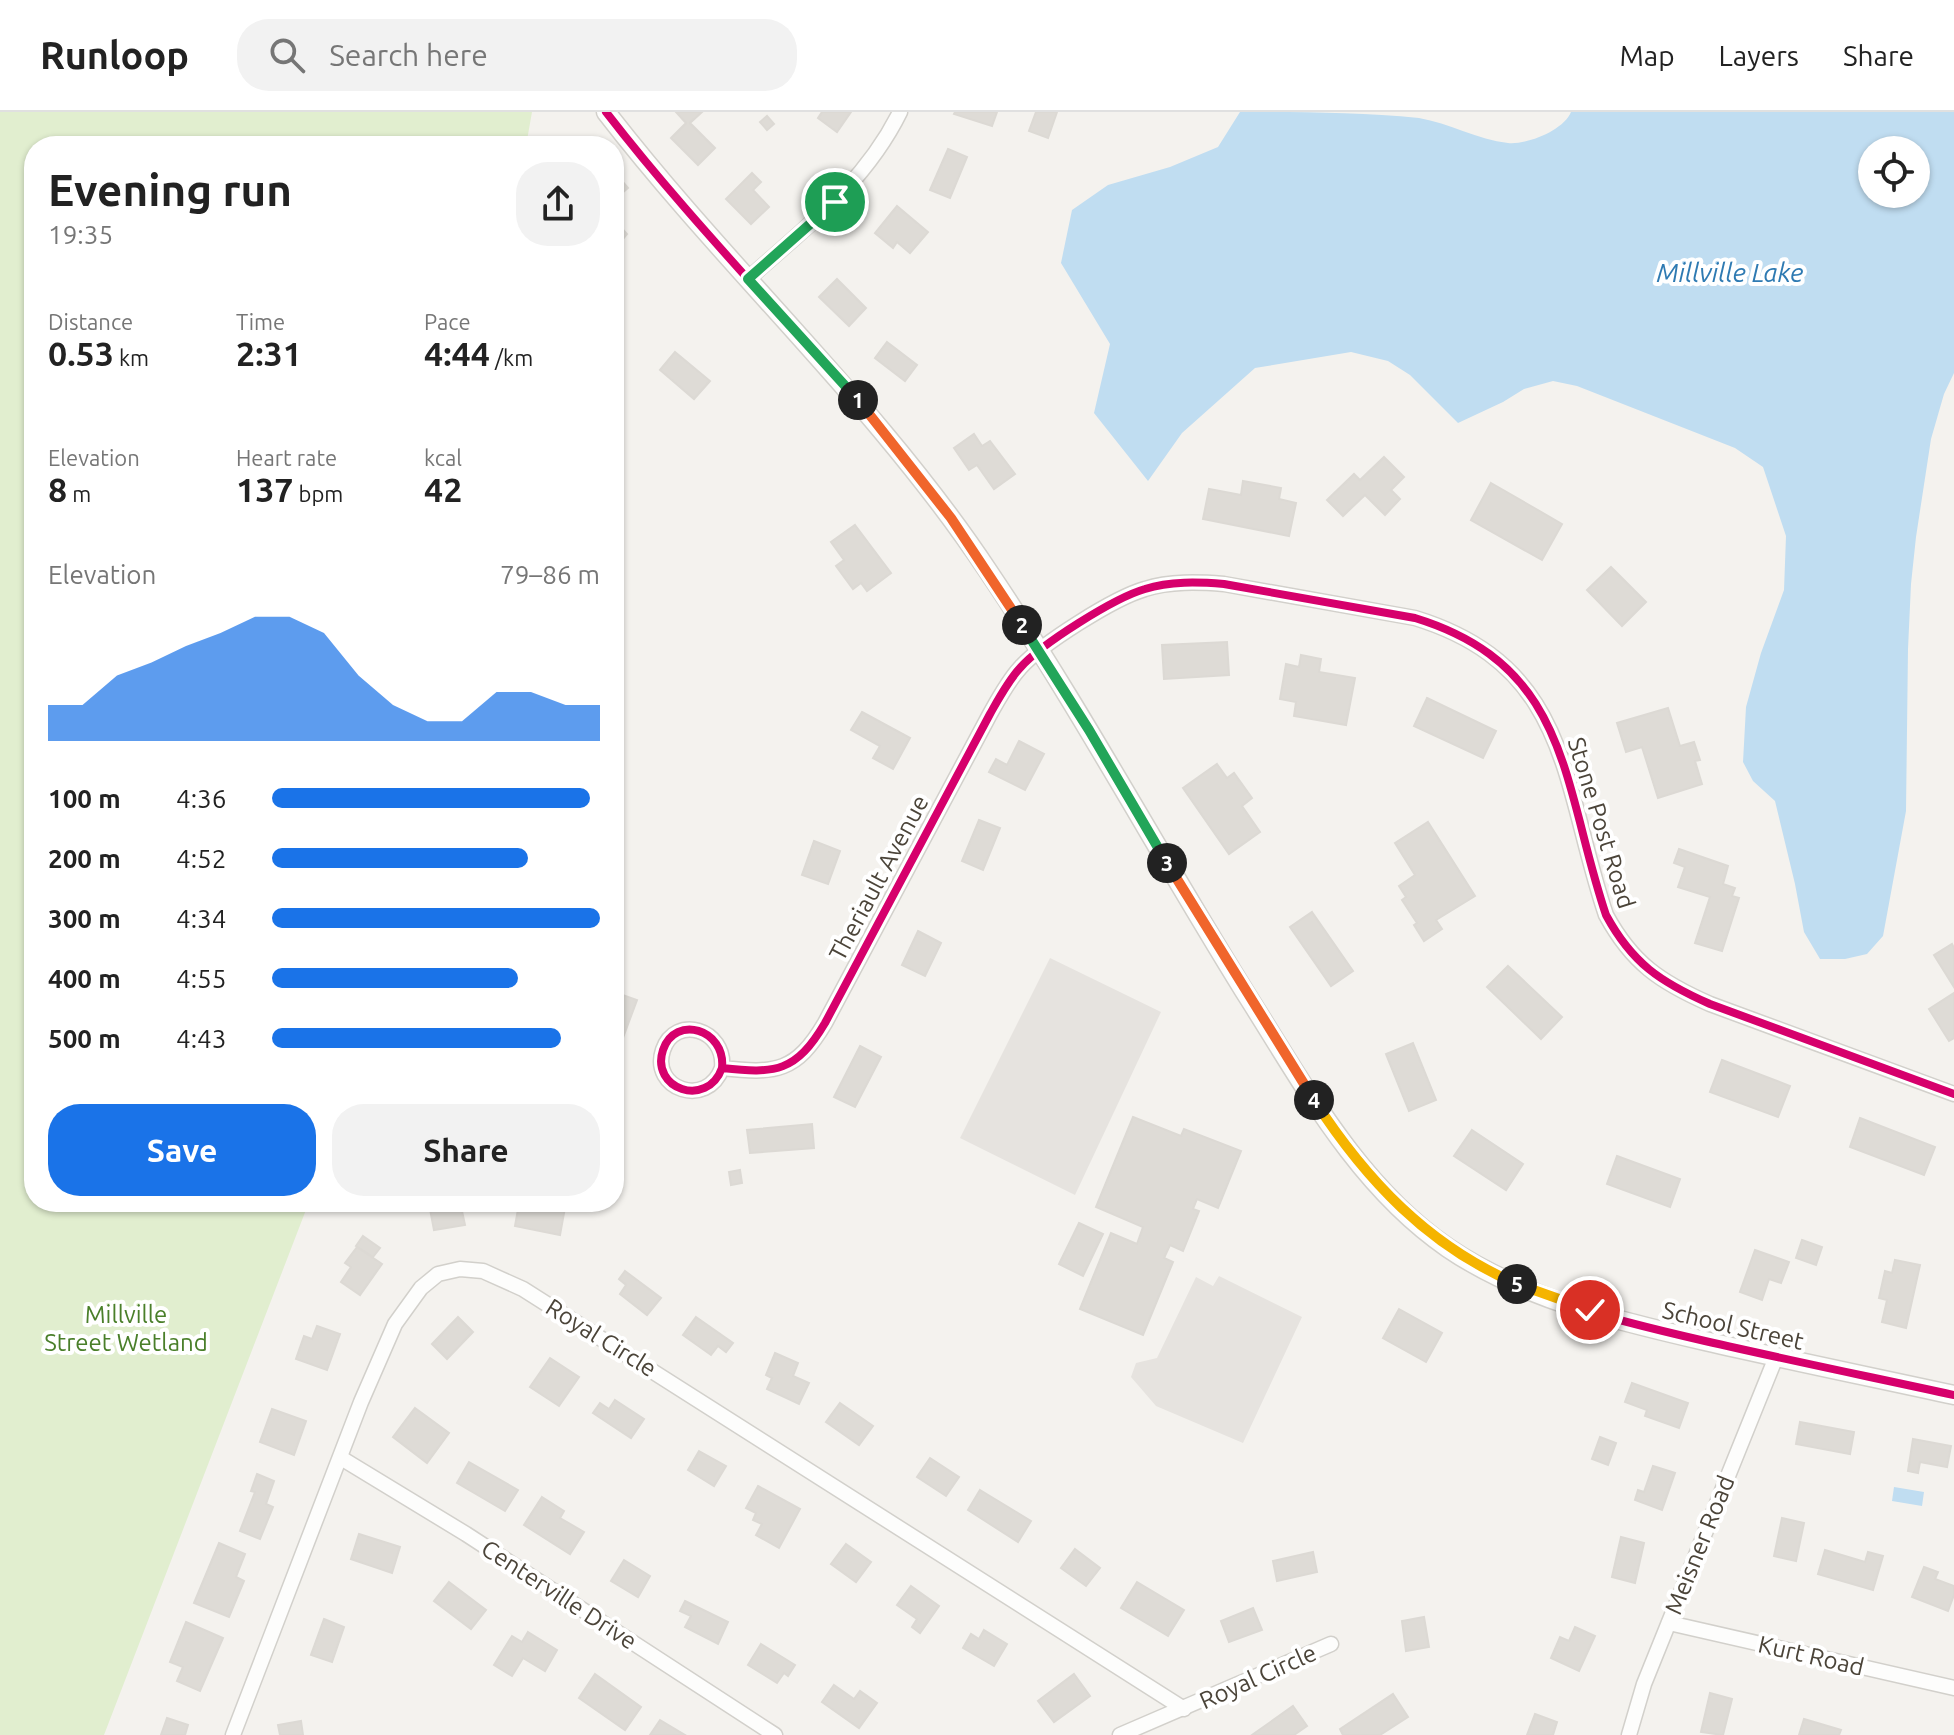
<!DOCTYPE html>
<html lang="en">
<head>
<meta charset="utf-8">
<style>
  body { margin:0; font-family:Ubuntu,sans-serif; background:#f2f2f2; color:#222; height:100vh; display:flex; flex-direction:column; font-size:30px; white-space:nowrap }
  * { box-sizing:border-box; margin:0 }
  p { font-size:26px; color:#767676 }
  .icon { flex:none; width:44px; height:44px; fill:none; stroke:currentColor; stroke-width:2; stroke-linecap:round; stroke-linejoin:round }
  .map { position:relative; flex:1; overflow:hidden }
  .details { position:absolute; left:24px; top:24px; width:600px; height:1076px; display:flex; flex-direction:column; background:#fff; border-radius:32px; box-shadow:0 2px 6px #0004 }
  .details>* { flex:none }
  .fabs { position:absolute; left:1858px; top:24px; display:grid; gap:16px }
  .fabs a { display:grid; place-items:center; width:72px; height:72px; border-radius:50%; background:#fff; box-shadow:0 2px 6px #0004; font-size:40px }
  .pin { position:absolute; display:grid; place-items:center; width:68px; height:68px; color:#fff; margin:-34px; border:4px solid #fff; border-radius:50%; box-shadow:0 2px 8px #0007 }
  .km { position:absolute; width:40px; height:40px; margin:-20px; border-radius:50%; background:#222; color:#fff; font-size:22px; line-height:40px; text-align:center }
  .round { display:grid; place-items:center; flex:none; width:84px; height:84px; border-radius:32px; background:#f2f2f2 }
  .headline { display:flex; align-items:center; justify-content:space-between; height:136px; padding:0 24px }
  h1 { font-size:44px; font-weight:700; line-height:60px }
  .metrics { display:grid; grid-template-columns:repeat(3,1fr); gap:12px; height:136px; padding:8px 24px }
  .metrics div { display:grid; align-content:center }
  .metrics b { font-size:34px; font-weight:700 }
  .metrics small { font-size:22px; font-weight:400 }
  .metrics p { font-size:22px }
  .chart { height:224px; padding:16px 24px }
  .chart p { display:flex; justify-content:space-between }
  .chart svg { width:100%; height:144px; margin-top:8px; fill:#1a73e8; opacity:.7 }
  .primary-button { display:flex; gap:16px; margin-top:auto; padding:16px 24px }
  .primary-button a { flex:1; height:92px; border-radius:32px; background:#1a73e8; color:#fff; font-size:32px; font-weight:700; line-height:92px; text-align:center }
  .primary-button a+a { background:#f2f2f2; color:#222 }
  ul { padding:0 24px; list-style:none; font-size:26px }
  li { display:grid; grid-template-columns:128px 96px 1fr; align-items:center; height:60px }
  li i { height:20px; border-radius:10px; background:#1a73e8 }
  header { display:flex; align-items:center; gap:48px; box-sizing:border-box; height:112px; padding:0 40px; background:#fff; border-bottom:2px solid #e0e0e0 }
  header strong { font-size:38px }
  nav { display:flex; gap:44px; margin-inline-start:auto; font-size:28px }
  .search { width:560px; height:72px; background:#f2f2f2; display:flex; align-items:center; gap:20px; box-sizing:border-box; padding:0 28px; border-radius:32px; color:#767676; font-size:30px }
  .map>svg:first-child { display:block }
</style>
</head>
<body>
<header>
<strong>Runloop</strong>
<div class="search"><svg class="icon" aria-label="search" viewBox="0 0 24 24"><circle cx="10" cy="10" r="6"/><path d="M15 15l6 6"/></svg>Search here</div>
<nav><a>Map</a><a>Layers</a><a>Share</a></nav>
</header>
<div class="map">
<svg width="1954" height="1623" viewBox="0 0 1954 1623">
  <rect width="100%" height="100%" fill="#f4f2ee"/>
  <path fill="#e1eecf" d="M0,0h532l-6,34h-492v1056h275l-205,533h-104z"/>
  <g fill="#e6e3df">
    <path d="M1050,846l111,54 -86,183 -115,-57z"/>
    <path d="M1219,1164l83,41 -59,126 -87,-37 -25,-29 5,-14 21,-5 39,-81 17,9z"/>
  </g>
  <g fill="#c0ddf1" fill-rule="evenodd">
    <path d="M1240,0c59,0 120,0 179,6 30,5 59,22 89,25 19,2 56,-13 63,-31h383v261l-10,21 -13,45 -15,98 -5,47 -3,65 -2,162 -23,125 -16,18 -22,5h-25l-16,-27 -9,-48 -20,-83 -22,-20 -10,-19 3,-55 15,-54 23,-63 2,-54 -23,-69 -28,-19 -158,-62 -24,-5 -29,8 -21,13 -45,21 -48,-48 -22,-14 -37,-9 -96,16 -73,65 -34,48 -54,-68 16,-69 -49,-81 11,-53 36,-25 62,-18 48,-20zM1872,38h44v44h-44z"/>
    <path d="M1894,1375l30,5 -2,14 -30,-5z"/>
  </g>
  <g fill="#dedbd6" stroke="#dcd9d4" stroke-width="2">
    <path d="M676,0h26l-12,11 25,25 -17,17 -27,-27 15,-15z"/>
    <path d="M822,0h29l-14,20 -19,-14z"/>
    <path d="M955,0h42l-5,14 -38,-12z"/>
    <path d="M1036,0h21l-9,26 -19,-7z"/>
    <path d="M767,4l7,8 -7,6 -7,-8z"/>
    <path d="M948,37l19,8 -17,41 -20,-8z"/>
    <path d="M614,60l14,16 -14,12z"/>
    <path d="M752,61l9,9 -8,8 16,17 -18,17 -25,-25z"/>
    <path d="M897,94l31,26 -18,21 -13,-11 -4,6 -18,-15z"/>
    <path d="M614,108l13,14 -13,16z"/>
    <path d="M837,167l29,29 -17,18 -30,-29z"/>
    <path d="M887,230l30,23 -12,16 -30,-23z"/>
    <path d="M675,240l35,29 -16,18 -34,-29z"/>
    <path d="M974,322l8,12 8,-5 25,33 -21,15 -17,-24 -8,5 -15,-22z"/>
    <path d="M1384,345l20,20 -13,13 9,9 -15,16 -20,-20 -22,21 -16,-16 27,-26 6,6z"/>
    <path d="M1243,369l38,7 -2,11 17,4 -7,33 -86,-17 6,-30 32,6z"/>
    <path d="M1491,371l71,41 -20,36 -71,-40z"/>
    <path d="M855,413l36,48 -24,18 -6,-8 -8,6 -17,-23 8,-6 -13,-18z"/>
    <path d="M1611,455l35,35 -24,24 -35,-36z"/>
    <path d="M1227,530l2,33 -65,4 -2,-34z"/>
    <path d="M1301,543l20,4 -2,13 36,6 -9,47 -52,-9 2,-14 -16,-3 6,-35 13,3z"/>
    <path d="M1427,586l69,33 -13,27 -69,-32z"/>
    <path d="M1668,596l12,38 14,-4 6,18 -5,1 7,23 -44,14 -16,-51 -16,5 -9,-29z"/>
    <path d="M862,600l48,26 -17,31 -20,-11 7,-12 -29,-16z"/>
    <path d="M1019,629l25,13 -19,36 -36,-18 7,-13 11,6z"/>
    <path d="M1217,652l10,14 7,-5 18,25 -10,8 18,26 -31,22 -46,-66z"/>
    <path d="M979,708l21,8 -17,42 -21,-9z"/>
    <path d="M1428,710l47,74 -39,24 6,9 -18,12 -10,-16 3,-2 -15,-23 4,-3 -7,-11 16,-11 -20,-32z"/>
    <path d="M814,729l26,10 -12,33 -26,-9z"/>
    <path d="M1679,737l49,17 -5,18 12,4 -3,8 7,2 -17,53 -27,-8 15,-46 -32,-10 7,-20 -11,-4z"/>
    <path d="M1312,800l41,59 -22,15 -41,-59z"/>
    <path d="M918,819l23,12 -16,33 -23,-11z"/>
    <path d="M1952,832l2,4v39l-20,-32z"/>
    <path d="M1508,854l54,51 -21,22 -54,-52z"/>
    <path d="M614,880l23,8 -23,62z"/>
    <path d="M1954,881v45l-5,3 -20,-32z"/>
    <path d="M1413,931l23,57 -27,11 -23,-57z"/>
    <path d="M860,934l21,11 -26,50 -21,-10z"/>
    <path d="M1722,948l68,26 -12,31 -68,-25z"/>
    <path d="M1133,1005l48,19 3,-7 57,22 -23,57 -21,-9 -4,10 6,2 -16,40 -13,-6 -6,13 9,4 -30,73 -63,-26 31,-76 26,11 6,-17 -47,-20z"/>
    <path d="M1860,1006l75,29 -11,28 -74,-28z"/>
    <path d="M812,1012l2,24 -64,5 -3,-23z"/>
    <path d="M1472,1018l51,34 -17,26 -52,-34z"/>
    <path d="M1617,1044l63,23 -10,28 -63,-23z"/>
    <path d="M740,1058l2,13 -11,2 -2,-13z"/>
    <path d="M453,1090h7l5,23 -31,5 -4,-21 24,-5z"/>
    <path d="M546,1090h20l-6,33 -45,-9 4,-22 25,5z"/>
    <path d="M1079,1111l24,11 -20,42 -24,-12z"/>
    <path d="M363,1124l17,12 -7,9 -17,-11z"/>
    <path d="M1802,1128l20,7 -6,18 -20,-7z"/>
    <path d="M357,1135l25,17 -22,31 -19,-13 10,-15 -6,-4z"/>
    <path d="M1755,1138l34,12 -8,21 -12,-4 -7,21 -22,-8z"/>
    <path d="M1895,1148l25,5 -14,63 -24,-6 5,-22 -8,-2 6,-27 7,2z"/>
    <path d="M625,1159l36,27 -14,17 -27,-21 6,-9 -7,-6z"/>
    <path d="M1399,1197l43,24 -16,29 -43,-24z"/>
    <path d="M458,1205l15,15 -26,27 -15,-15z"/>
    <path d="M696,1205l37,26 -7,9 -8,-6 -7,9 -28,-20z"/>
    <path d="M317,1214l23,8 -13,36 -31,-11 8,-23 8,3z"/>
    <path d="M775,1241l23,10 -5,13 16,7 -10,21 -32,-15 5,-11 -6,-3z"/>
    <path d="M550,1246l29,19 -20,29 -29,-19z"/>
    <path d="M1632,1271l56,20 -9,25 -34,-12 2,-6 -22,-8z"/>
    <path d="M615,1288l29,19 -13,19 -38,-25 7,-10 9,6z"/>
    <path d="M840,1291l33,23 -14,19 -33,-23z"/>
    <path d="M415,1296l34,25 -22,30 -34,-26z"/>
    <path d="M272,1297l34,12 -12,34 -34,-13z"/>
    <path d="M1800,1310l54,10 -4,22 -54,-10z"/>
    <path d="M1600,1325l16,6 -8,22 -16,-6z"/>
    <path d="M1913,1327l38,7 -4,21 -27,-5 -2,11 -10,-2z"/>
    <path d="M699,1339l27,15 -12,20 -26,-16z"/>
    <path d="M930,1346l29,19 -13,19 -29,-19z"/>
    <path d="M469,1350l49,28 -13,21 -48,-28z"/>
    <path d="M1653,1354l22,7 -13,37 -27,-10 3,-10 6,2z"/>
    <path d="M257,1362l17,7 -8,23 7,3 -13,32 -20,-8 15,-39 -4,-1z"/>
    <path d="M758,1374l42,23 -21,39 -23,-13 6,-11 -9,-4 3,-7 -10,-5z"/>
    <path d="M980,1378l51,31 -13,21 -50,-32z"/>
    <path d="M542,1385l22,14 -4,7 24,14 -14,22 -46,-29z"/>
    <path d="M1782,1406l22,5 -8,38 -22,-5z"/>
    <path d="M359,1422l41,13 -8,26 -41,-14z"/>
    <path d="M1621,1425l23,6 -9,40 -23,-6z"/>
    <path d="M219,1431l26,11 -9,23 8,4 -15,36 -35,-14z"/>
    <path d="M846,1432l25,18 -15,20 -25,-18z"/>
    <path d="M1075,1437l25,19 -14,18 -25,-18z"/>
    <path d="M1825,1438l40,12 3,-10 15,4 -10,34 -55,-16z"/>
    <path d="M1313,1440l4,20 -40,9 -4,-20z"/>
    <path d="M624,1448l26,16 -12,21 -27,-16z"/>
    <path d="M1924,1455l14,5 -3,7 19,7v9l-6,16 -36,-14z"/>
    <path d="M449,1470l37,28 -15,19 -37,-28z"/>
    <path d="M1137,1470l47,28 -16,26 -47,-28z"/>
    <path d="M911,1474l28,20 -19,27 -8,-6 5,-8 -20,-14z"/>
    <path d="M685,1489l43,21 -10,22 -33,-17 6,-11 -11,-5z"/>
    <path d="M1253,1496l9,22 -33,12 -8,-21z"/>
    <path d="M1424,1505l5,30 -23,4 -4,-30z"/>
    <path d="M324,1507l20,8 -12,35 -21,-7z"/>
    <path d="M186,1510l37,16 -23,53 -23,-10 6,-14 -13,-5z"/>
    <path d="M1575,1515l20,9 -16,35 -28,-13 9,-21 9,4z"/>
    <path d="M984,1518l23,14 -13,22 -31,-18 8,-14 8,5z"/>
    <path d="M528,1520l29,18 -12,21 -22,-13 -11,18 -18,-11 18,-29 10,6z"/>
    <path d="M761,1532l34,21 -7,11 -4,-3 -7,10 -29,-18z"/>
    <path d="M595,1562l46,33 -16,23 -46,-32z"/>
    <path d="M1074,1562l16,22 -36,26 -16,-21z"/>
    <path d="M834,1573l20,14 6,-8 17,12 -18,25 -37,-26z"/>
    <path d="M1710,1581l22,6 -9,36 -22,-3z"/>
    <path d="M1393,1582l15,23 -28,18h-37l-3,-6z"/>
    <path d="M1293,1594l14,20 -13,9h-42z"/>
    <path d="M1535,1602l22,8 -4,13h-26z"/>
    <path d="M167,1606l21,7 -3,10h-24z"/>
    <path d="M1804,1607l37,11 -2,5h-40z"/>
    <path d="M660,1608l25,15h-35z"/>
    <path d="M301,1609l2,14h-23l-2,-10z"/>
  </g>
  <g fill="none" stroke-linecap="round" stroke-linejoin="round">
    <defs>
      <g id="minor">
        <path d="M748,167c58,-52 117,-96 152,-167"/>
        <path d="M722,956c-15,41 -72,21 -59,-18 12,-36 63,-21 59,18 54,6 74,4 103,-45l165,-309c9,-16 18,-33 30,-46 21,-24 94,-70 125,-79 25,-8 53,-7 79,-5l191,34c156,48 147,167 191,297 26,48 54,67 104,89l244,90"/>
        <path d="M341,1346l125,76 309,201"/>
        <path d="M1669,1511l285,65"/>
        <path d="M233,1623l128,-333 34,-78 26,-36 17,-14 22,-5 23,2 40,18 661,420"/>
        <path d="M1120,1623l211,-91"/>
        <path d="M1629,1623l15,-51 132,-327"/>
      </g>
      <path id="tertiary" d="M606,0c122,158 271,292 382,459 93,138 172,285 260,426 57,90 111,190 200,251 75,51 170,73 257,93 83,19 166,36 249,54"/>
    </defs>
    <use href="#minor" stroke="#d2d0cb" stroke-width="17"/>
    <use href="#tertiary" stroke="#d2d0cb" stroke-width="21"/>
    <use href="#minor" stroke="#fdfdfc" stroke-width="14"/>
    <use href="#tertiary" stroke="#fdfdfc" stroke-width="18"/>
    <defs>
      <g id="cycleway">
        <path d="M606,0c122,158 271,292 382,459 93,138 172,285 260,426 57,90 111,190 200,251 75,51 170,73 257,93 83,19 166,36 249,54"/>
        <path d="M722,956c-15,41 -72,21 -59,-18 12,-36 63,-21 59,18 54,6 74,4 103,-45l165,-309c9,-16 18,-33 30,-46 21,-24 94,-70 125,-79 25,-8 53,-7 79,-5l191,34c156,48 147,167 191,297 26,48 54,67 104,89l244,90"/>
      </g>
    </defs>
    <use href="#cycleway" stroke="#fff" stroke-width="13"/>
    <use href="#cycleway" stroke="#d6006c" stroke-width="8"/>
  </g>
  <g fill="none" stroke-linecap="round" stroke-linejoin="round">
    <defs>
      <path id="split-1" d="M835,90l-87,77 110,121"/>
      <path id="split-2" d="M858,288l93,118 71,107"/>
      <path id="split-3" d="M1022,513l67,105 78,133"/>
      <path id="split-4" d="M1167,751l147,237"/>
      <path id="split-5" d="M1314,988c52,80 114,146 203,184"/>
      <path id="split-6" d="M1517,1172l73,26"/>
    </defs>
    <use href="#split-1" stroke="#fff" stroke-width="16"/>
    <use href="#split-2" stroke="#fff" stroke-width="16"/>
    <use href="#split-3" stroke="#fff" stroke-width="16"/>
    <use href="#split-4" stroke="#fff" stroke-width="16"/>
    <use href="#split-5" stroke="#fff" stroke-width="16"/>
    <use href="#split-6" stroke="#fff" stroke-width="16"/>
    <use href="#split-1" stroke="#22a559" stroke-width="10"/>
    <use href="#split-2" stroke="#f0652b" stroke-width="10"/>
    <use href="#split-3" stroke="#22a559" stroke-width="10"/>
    <use href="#split-4" stroke="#f0652b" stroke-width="10"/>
    <use href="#split-5" stroke="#f5b400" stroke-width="10"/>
    <use href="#split-6" stroke="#f5b400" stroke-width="10"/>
  </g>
  <g text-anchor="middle" stroke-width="8" stroke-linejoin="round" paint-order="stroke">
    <g font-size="24" fill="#4b4439" stroke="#fff">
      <text transform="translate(1601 711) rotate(73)" y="8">Stone Post Road</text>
      <text transform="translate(879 766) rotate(-62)" y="8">Theriault Avenue</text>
      <text transform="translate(1733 1214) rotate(13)" y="8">School Street</text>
      <text transform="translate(601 1226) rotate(32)" y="8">Royal Circle</text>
      <text transform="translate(1700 1433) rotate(-68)" y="8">Meisner Road</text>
      <text transform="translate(559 1483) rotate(33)" y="8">Centerville Drive</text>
      <text transform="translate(1811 1544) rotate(13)" y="8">Kurt Road</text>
      <text transform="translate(1258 1565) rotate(-24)" y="8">Royal Circle</text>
    </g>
    <g font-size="24" fill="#4a7f2a" stroke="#fff">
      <text x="126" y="1211">Millville<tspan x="126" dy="28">Street Wetland</tspan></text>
    </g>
    <g font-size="26" font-style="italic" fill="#2e7ab2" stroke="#fff">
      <text x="1730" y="170">Millville Lake</text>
    </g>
  </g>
</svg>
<div class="fabs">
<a><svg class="icon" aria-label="locate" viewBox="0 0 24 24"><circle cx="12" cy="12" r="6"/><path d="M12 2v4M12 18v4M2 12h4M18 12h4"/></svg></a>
</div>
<div class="pin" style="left:835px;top:90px;background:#1e9e55"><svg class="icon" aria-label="arrive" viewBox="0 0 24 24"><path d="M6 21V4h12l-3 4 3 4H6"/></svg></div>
<div class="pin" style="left:1590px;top:1198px;background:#d93025"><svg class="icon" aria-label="check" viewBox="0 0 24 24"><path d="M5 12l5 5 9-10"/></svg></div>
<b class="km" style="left:858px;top:288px">1</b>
<b class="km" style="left:1022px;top:513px">2</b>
<b class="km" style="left:1167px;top:751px">3</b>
<b class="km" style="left:1314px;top:988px">4</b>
<b class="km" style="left:1517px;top:1172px">5</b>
<section class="details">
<div class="headline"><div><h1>Evening run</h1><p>19:35</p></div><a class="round"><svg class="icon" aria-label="share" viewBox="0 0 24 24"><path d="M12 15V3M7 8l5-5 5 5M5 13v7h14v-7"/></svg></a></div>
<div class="metrics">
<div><p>Distance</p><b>0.53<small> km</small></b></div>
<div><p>Time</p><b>2:31</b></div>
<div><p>Pace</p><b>4:44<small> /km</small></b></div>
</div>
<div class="metrics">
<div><p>Elevation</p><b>8<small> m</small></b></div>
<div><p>Heart rate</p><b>137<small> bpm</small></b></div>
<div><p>kcal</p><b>42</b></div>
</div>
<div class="chart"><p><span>Elevation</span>79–86 m</p>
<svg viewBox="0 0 160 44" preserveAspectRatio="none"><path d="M0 44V33L10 33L20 24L30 20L40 15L50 11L60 6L70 6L80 11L90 24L100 33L110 38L120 38L130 29L140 29L150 33L160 33V44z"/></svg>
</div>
<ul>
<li><b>100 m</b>4:36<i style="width:97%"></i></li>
<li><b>200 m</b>4:52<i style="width:78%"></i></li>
<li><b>300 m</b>4:34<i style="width:100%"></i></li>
<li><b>400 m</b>4:55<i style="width:75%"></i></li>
<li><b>500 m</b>4:43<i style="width:88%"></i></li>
</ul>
<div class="primary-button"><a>Save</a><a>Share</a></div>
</section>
</div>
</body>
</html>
